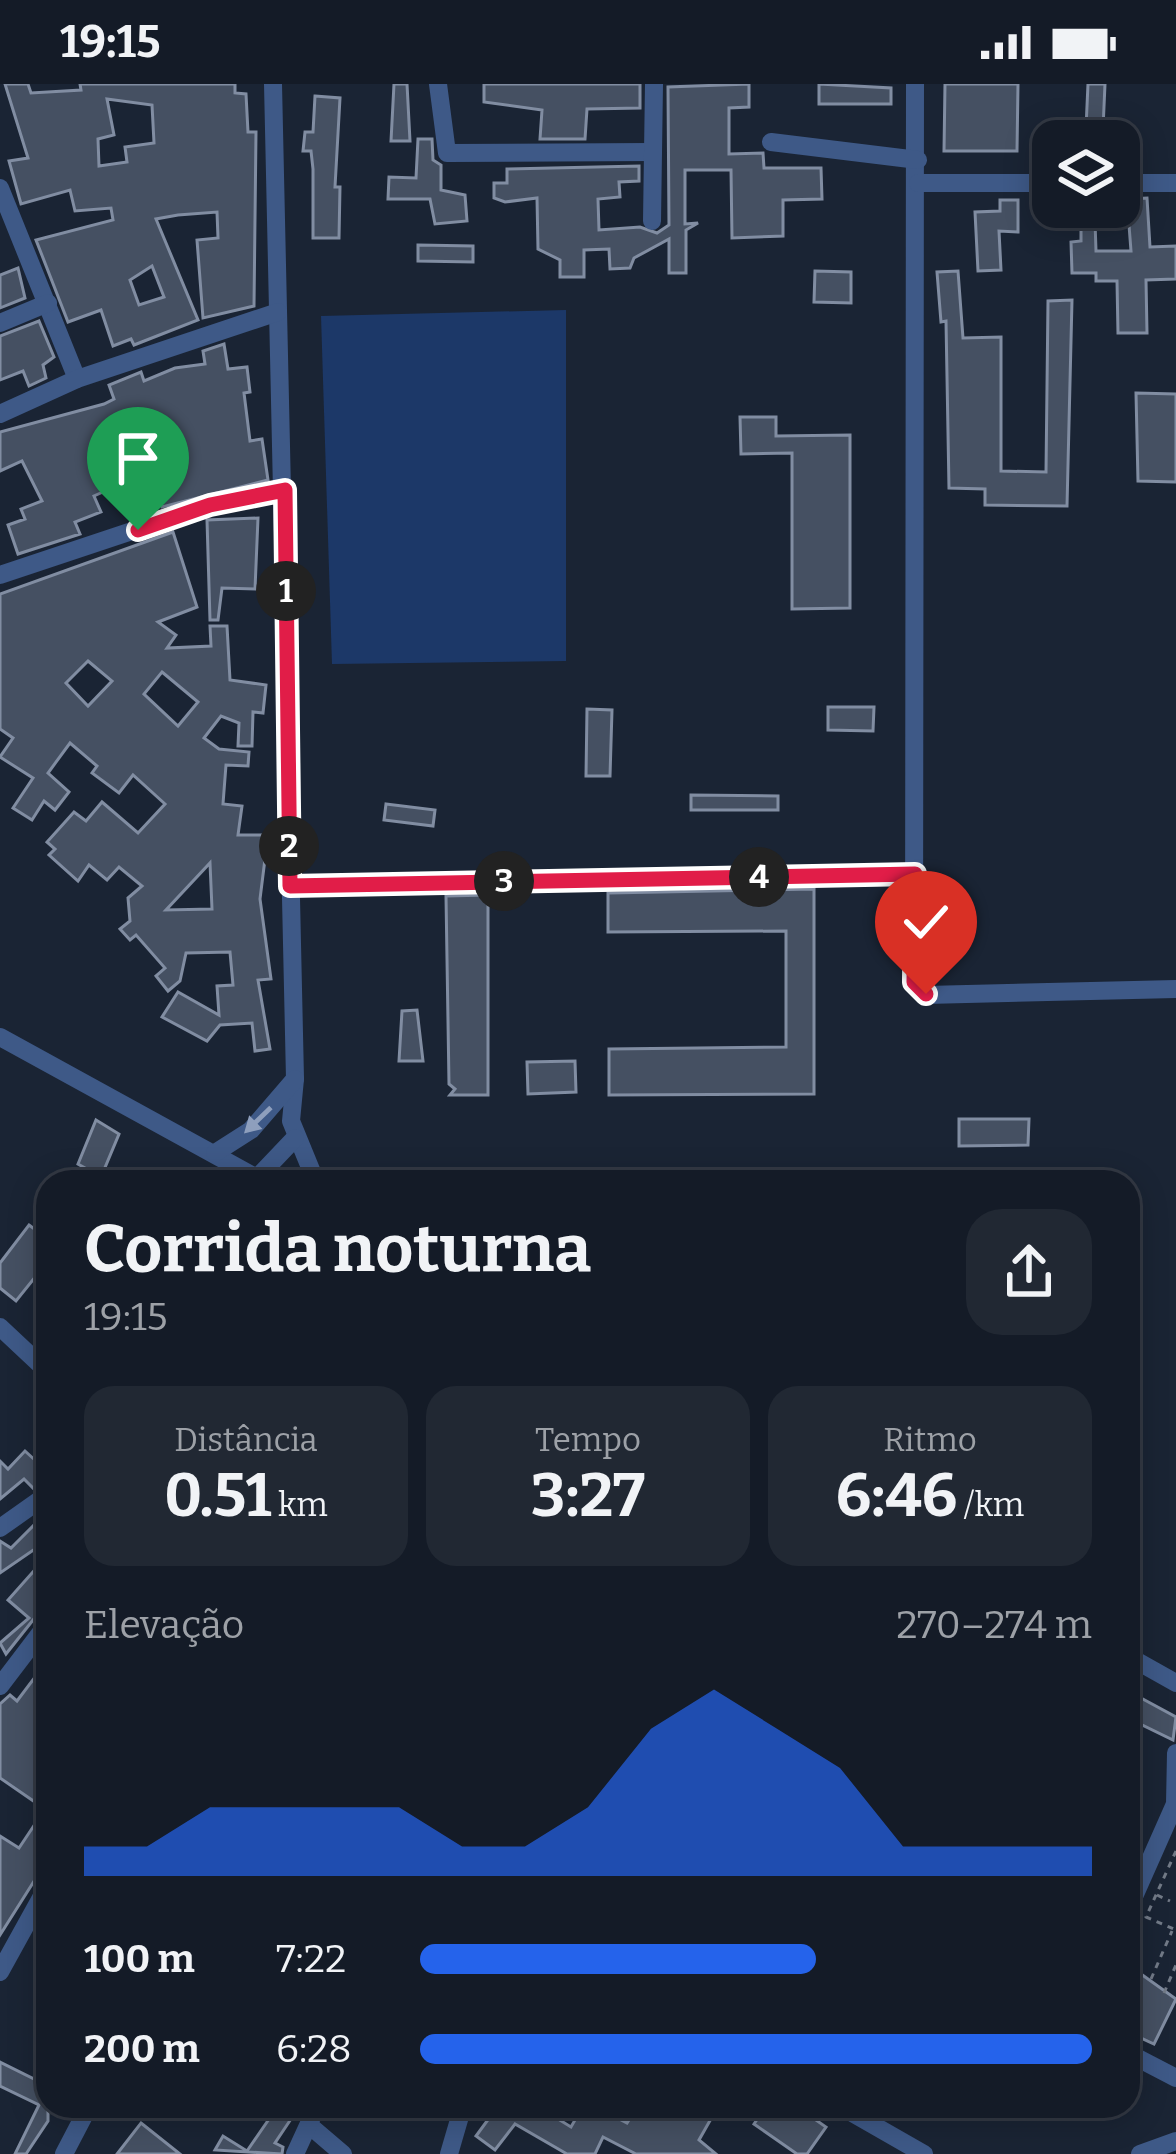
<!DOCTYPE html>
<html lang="pt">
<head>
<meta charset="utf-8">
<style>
  body { margin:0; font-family:Bitter,serif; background:#212833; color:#f1f3f6; height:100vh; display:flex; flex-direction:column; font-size:45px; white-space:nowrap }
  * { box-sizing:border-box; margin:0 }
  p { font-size:39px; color:#9da1a7 }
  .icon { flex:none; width:66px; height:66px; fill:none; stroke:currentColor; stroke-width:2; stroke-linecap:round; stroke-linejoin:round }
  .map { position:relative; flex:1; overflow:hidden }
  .panel { position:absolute; left:36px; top:1086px; width:1104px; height:948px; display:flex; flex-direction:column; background:#141b27; border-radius:36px; box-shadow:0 6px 30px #0003,0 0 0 3px #333944 }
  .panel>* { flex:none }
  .fabs { position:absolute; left:1032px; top:36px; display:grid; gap:24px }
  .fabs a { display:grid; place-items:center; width:108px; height:108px; border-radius:24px; background:#141b27; box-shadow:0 6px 30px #0003,0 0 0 3px #333944; font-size:60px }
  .pin { position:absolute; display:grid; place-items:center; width:102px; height:102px; color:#fff; margin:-123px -51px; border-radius:50% 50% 50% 0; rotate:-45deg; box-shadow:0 0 12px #0007 }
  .pin .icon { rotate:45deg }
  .km { position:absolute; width:60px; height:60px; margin:-30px; border-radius:50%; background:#222; color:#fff; font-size:33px; line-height:60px; text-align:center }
  .round { display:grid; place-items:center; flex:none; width:126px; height:126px; border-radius:36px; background:#212833 }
  .summary { display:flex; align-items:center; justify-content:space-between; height:204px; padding:0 48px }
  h1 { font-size:66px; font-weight:700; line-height:90px }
  .stats { display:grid; grid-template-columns:repeat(3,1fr); gap:18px; height:204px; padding:12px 48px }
  .stats div { display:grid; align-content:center; border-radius:30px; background:#212833; text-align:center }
  .stats b { font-size:60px; font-weight:700 }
  .stats small { font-size:33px; font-weight:400 }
  .stats p { font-size:33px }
  .chart { height:336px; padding:24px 48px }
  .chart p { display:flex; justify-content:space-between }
  .chart svg { width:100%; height:216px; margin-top:12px; fill:#2563eb; opacity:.7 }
  ul { padding:0 48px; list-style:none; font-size:39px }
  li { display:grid; grid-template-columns:192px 144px 1fr; align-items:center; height:90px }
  li i { height:30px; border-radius:15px; background:#2563eb }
  .status { display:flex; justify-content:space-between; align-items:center; height:84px; padding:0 60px; background:#141b27; direction:ltr }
  .status svg { height:33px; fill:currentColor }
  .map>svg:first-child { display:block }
</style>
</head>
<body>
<div class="status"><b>19:15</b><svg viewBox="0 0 49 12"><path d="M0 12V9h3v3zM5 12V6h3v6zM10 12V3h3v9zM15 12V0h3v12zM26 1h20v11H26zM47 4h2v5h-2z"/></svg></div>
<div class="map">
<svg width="1176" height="2070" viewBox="0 0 1176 2070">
  <rect width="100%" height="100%" fill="#1a2434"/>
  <path fill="#1c3868" d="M566,226v351l-234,3 -11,-348z"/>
  <g fill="#455062" stroke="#818da2" stroke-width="3" fill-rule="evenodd">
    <path d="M5,0h23l3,9 50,-3 -1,-6h155v9l11,1 2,38h8l-2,174 -51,12 -6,-78 21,-2 -1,-26 -39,3 -22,4 42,101 -64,25 -3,-6 -18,7 -12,-36 -33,12 -32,-82 77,-20 -2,-12 -36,3 -5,-21 -49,14 -12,-43 19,-3zM107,15l45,6 2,38 -29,4 2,15 -28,4 -1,-27 16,-4zM152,182l12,31 -25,8 -9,-25z"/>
    <path d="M394,0h13l3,57h-19z"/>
    <path d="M484,0h156v24l-53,1 -2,30h-45l2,-29 -58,-8z"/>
    <path d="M749,0v23l-20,1v46l34,-1 1,15h57l1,31 -39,1v36l-51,2 -1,-68h-46v54l13,-1 -12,7v43h-17v-34l-35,19 -4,10 -20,1 -1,-20 -25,1v27h-24v-17l-22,-11 -1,-51 -32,4 -11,-4v-15h13v-14l132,-3v15l-20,1 1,15 -22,2 1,31 41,-3 17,6 12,-8 -1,-138z"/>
    <path d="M819,0l72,4v16h-72z"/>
    <path d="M945,0h73l-1,67h-73z"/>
    <path d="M1088,0h17l-2,45 -17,-1z"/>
    <path d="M315,12l25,2 -5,89h5l-1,51h-26v-69l-2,-18h-8l2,-19h8z"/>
    <path d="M418,55h14l1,21 8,5v25l24,5 2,26 -32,3 -5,-25h-42l1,-22 27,1z"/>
    <path d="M1147,114l3,49 26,-1v33l-30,1 1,53h-29l-1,-52h-21v-8h-24l-1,-31 10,-1v-19l14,-1 1,30h35l-4,-52z"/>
    <path d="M1000,116h18v32l-19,-1 2,39 -23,1 -3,-59 25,-1z"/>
    <path d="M418,161l55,1v16l-55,-1z"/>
    <path d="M18,184l7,30 -25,10v-33z"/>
    <path d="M815,187l36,1v31l-37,-1z"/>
    <path d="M958,187l5,67 38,-1v134l45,1 2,-171 24,-1 -5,206 -82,-1v-16l-36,-1 -3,-167 -5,1 -4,-50z"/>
    <path d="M39,237l15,36 -11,8 3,13 -17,8 -6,-15 -23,9v-44z"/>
    <path d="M224,260l4,25 19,-2 3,25 -6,1 6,48 12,-2 6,41 -106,27 -8,-33 -33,10 -27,12 7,16 -26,10 5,12 -62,20 -10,-29 17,-6 -4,-10 21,-8 -20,-40 -22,10v-39l104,-28 10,-5 -5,-14 32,-13 3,9 31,-13 30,-4 -2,-13z"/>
    <path d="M1136,309l40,1v88l-38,-1z"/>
    <path d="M740,333h36v19l74,-1v173l-58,1v-156l-51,1z"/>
    <path d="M258,434l-3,71 -33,-1 -4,32h-8l-3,-100z"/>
    <path d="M173,448l24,75 -39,15 18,13 -9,13 44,-2 -1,-20h17l3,54 36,5 -3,28 -10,-1 -1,34h-14l1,-23 -18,-7 -17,22 15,11 30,3 -1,14 -22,-1 -3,39 19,2 -4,29h30l-8,64 11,80 -13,1 12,69 -15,2 -3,-28 -32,2 -13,16 -45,-24 16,-25 41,23 -2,-29 16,-1 -3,-33 -44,1 -6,28 -12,10 -12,-15 9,-8 -29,-33 -6,5 -10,-11 10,-8 -2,-23 14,-12 -23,-19 -12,13 -18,-15 -11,16 -29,-26 6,-6 -8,-7 27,-30 12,9 16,-19 36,31 27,-29 -32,-29 -14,18 -27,-20 5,-7 -27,-23 -22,30 21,19 -14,18 -11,-9 -12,19 -19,-12 20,-30 -33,-21 13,-19 -13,-9v-135zM88,577l24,20 -24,25 -22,-23zM162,588l36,30 -20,24 -34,-32zM210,779l2,46 -46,1z"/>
    <path d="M828,623h46l-1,24 -45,-1z"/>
    <path d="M587,625l25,1 -2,66h-24z"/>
    <path d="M691,711l87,1v14h-87z"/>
    <path d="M386,720l49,6 -2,16 -49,-6z"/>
    <path d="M814,805v205l-205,1v-46l177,-2v-116l-178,1v-39z"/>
    <path d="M488,811v200h-38l5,-6 -6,-5 -3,-188z"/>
    <path d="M417,926l6,51h-24l3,-50z"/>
    <path d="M575,977l1,31 -48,2 -1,-32z"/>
    <path d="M959,1035h70l-1,26 -69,1z"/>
    <path d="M96,1036l23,14 -18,43 -23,-13z"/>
    <path d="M29,1141l19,14v38l-8,-6 -24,30 -16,-13v-25z"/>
    <path d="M25,1367l23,21 -15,16 -9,-9 -24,20v-38l8,8z"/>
    <path d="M38,1437l10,19 -48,33v-32l11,7z"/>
    <path d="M48,1471v39l-7,7 7,9 -11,5 -31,39 -6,-11 29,-25 -21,-18z"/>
    <path d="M35,1593l13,10v172l-48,76v-99l19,12 26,-39 -45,-31v-74l10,-9 7,6z"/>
    <path d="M1128,1607l48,26 -3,23 -45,-22z"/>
    <path d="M1141,1890l35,25 -22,45 -26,-12v-29z"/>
    <path d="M0,1978l48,24v35l-22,33h-11l24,-49 -39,-19z"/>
    <path d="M278,2022l15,10 -18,27 8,4 -1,7 -67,-4 8,-14 24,15z"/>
    <path d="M498,2022h39l34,21 12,-21h25l-2,6 21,11 11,-17h68l-3,6 9,5 -13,23 17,14h-80l-33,-17 -8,17h-28l-52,-30 -20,26 -19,-14z"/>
    <path d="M766,2022l24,7 6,-7 30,21 -19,27h-10l-43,-30z"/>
    <path d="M141,2039l39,31h-63z"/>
  </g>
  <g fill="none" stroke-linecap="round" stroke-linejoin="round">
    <g stroke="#727a87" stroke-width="3" stroke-dasharray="6 6" stroke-linecap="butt">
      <path d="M1176,1767l-30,66 30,13"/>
      <path d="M1157,1811l13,6"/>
      <path d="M1151,1895l21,-48"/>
      <path d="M1164,1909l12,-28"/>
    </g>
    <g stroke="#3e5987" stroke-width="18">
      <path d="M273,0l22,995 -4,42 25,61"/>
      <path d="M438,0l9,69 206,-1"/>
      <path d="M915,0l-1,898 12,13 250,-6"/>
      <path d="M771,58l147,18"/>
      <path d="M918,99h135"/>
      <path d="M1119,99h57"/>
      <path d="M0,104l77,191"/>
      <path d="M652,137l2,-137"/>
      <path d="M0,239l48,-20"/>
      <path d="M0,330l77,-35 201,-67"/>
      <path d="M0,491l210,-70 75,-15"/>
      <path d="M290,802l625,-13"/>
      <path d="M0,953l264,145"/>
      <path d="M215,1069l36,-23 44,-51"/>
      <path d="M257,1094l38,-40"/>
      <path d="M0,1243l48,45"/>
      <path d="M0,1444l48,-34"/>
      <path d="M1128,1572l48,27"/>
      <path d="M0,1602l48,-63"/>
      <path d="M1128,1826l47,-106 1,-51"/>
      <path d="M0,1888l48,-87"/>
      <path d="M1128,1969l48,25"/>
      <path d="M840,2022l84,48"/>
      <path d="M309,2041l34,29"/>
      <path d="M64,2070l25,-48"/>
      <path d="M295,2070l22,-48"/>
      <path d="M449,2070l14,-48"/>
      <path d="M1140,2070l36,-13"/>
    </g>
  </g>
  <defs><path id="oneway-solid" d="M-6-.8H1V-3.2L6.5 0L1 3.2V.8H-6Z" transform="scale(3)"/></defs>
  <use fill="#8e9fbd" href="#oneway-solid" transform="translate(258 1036) rotate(136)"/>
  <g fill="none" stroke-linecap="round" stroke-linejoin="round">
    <defs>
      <path id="route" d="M138,446l72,-25 75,-15 5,396 625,-12 -1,108 12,12"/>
    </defs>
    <use href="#route" stroke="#fff" stroke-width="24"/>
    <use href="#route" stroke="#e11d48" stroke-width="15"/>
  </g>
</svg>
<div class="fabs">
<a><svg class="icon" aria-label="layers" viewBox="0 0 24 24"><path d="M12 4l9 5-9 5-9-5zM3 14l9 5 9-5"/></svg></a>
</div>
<div class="pin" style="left:138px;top:446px;background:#1e9e55"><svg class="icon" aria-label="arrive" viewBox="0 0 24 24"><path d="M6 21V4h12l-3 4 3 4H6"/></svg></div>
<div class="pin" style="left:926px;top:910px;background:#d93025"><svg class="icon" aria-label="check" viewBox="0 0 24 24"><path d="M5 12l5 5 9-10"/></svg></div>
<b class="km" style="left:286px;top:507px">1</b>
<b class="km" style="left:289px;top:762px">2</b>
<b class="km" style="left:504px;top:797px">3</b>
<b class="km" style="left:759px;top:793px">4</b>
<section class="panel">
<div class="summary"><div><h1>Corrida noturna</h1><p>19:15</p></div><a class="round"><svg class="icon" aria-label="share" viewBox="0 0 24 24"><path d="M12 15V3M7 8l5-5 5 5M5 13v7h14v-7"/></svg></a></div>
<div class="stats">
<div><p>Distância</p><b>0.51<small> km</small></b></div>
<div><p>Tempo</p><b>3:27</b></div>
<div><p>Ritmo</p><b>6:46<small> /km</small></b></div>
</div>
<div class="chart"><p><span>Elevação</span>270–274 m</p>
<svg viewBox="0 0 160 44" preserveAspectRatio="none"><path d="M0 44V38L10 38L20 30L30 30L40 30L50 30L60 38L70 38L80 30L90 14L100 6L110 14L120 22L130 38L140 38L150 38L160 38V44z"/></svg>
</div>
<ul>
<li><b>100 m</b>7:22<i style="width:59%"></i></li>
<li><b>200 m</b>6:28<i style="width:100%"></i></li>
</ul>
</section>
</div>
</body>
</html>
